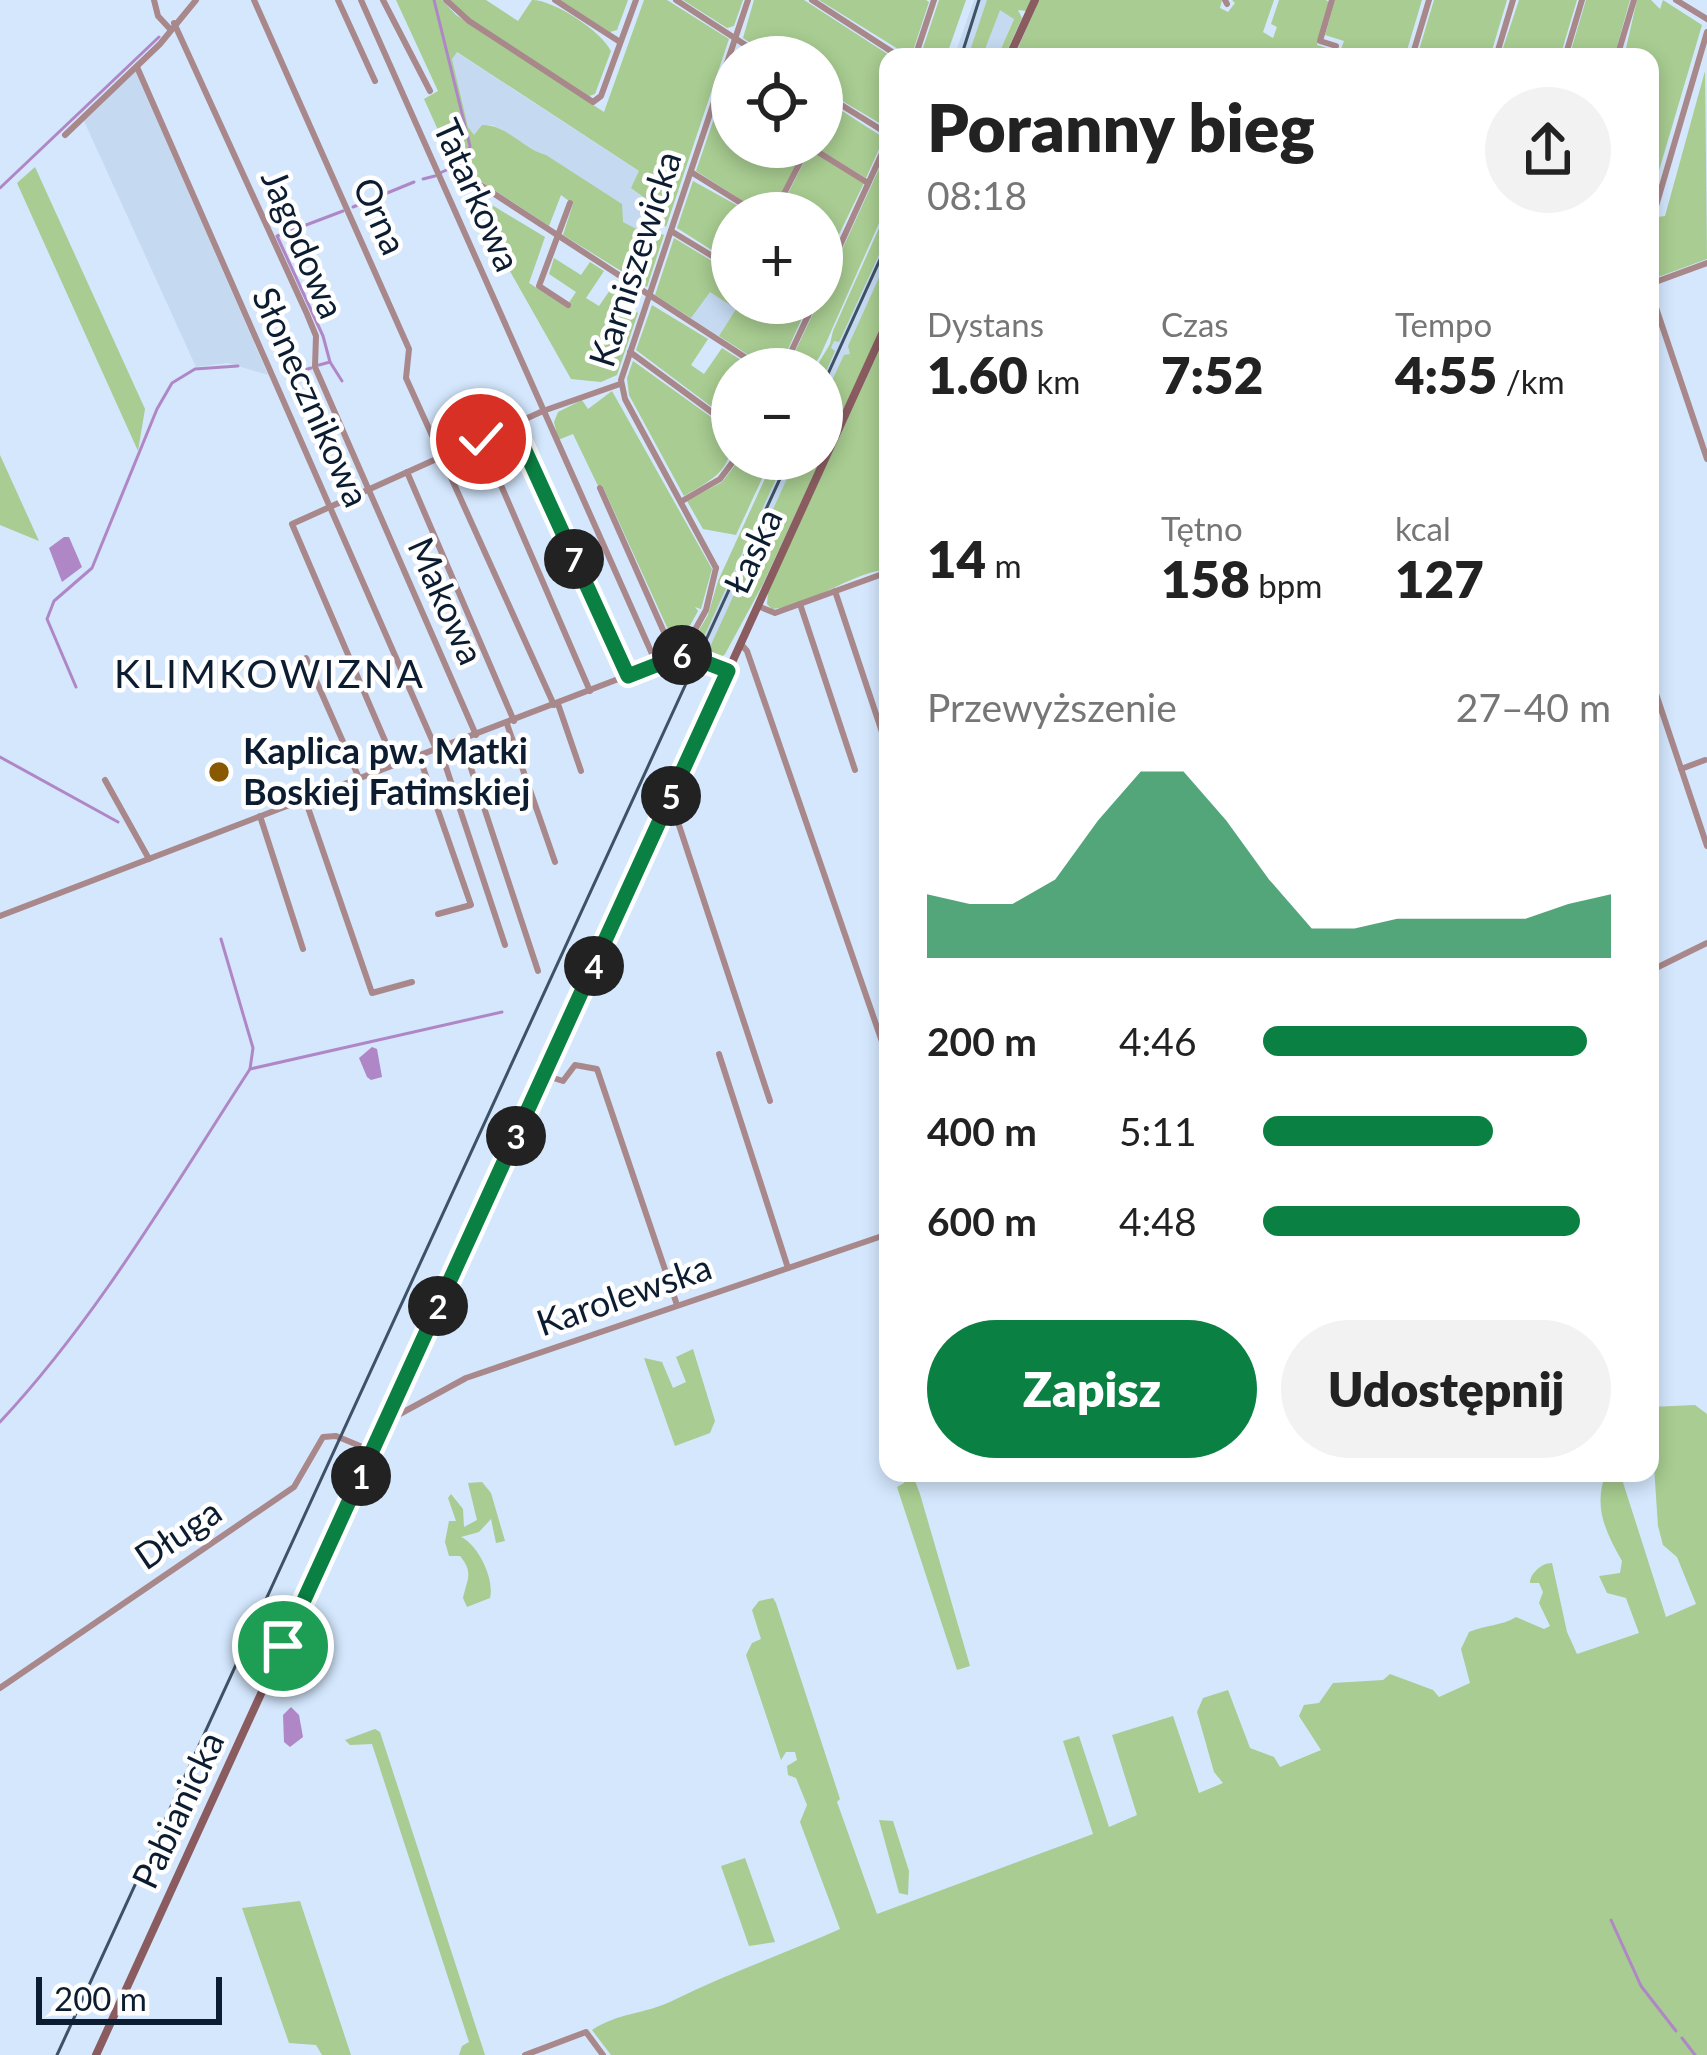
<!DOCTYPE html>
<html lang="pl">
<head>
<meta charset="utf-8">
<style>
  body { margin:0; font-family:Lato,sans-serif; background:#f2f2f2; color:#222; height:100vh; display:flex; flex-direction:column; font-size:45px; white-space:nowrap }
  * { box-sizing:border-box; margin:0 }
  p { font-size:39px; color:#767676 }
  .icon { flex:none; width:66px; height:66px; fill:none; stroke:currentColor; stroke-width:2; stroke-linecap:round; stroke-linejoin:round }
  .map { position:relative; flex:1; overflow:hidden }
  .side { position:absolute; left:879px; top:48px; width:780px; height:1434px; display:flex; flex-direction:column; background:#fff; border-radius:24px; box-shadow:0 6px 18px #0003 }
  .side>* { flex:none }
  .controls { position:absolute; left:711px; top:36px; display:grid; gap:24px }
  .controls a { display:grid; place-items:center; width:132px; height:132px; border-radius:50%; background:#fff; box-shadow:0 6px 18px #0003; font-size:60px }
  .scale { position:absolute; left:36px; bottom:30px; width:186px; box-sizing:border-box; padding-left:12px; border:6px solid #0c1d31; border-top:0; font-size:33px; line-height:42px; white-space:nowrap; color:#0c1d31; -webkit-text-stroke:9px #fff; paint-order:stroke }
  .pin { position:absolute; display:grid; place-items:center; width:102px; height:102px; color:#fff; margin:-51px; border:6px solid #fff; border-radius:50%; box-shadow:0 3px 12px #0007 }
  .km { position:absolute; width:60px; height:60px; margin:-30px; border-radius:50%; background:#222; color:#fff; font-size:33px; line-height:60px; text-align:center }
  .round { display:grid; place-items:center; flex:none; width:126px; height:126px; border-radius:63px; background:#f2f2f2 }
  .overview { display:flex; align-items:center; justify-content:space-between; height:204px; padding:0 48px }
  h1 { font-size:66px; font-weight:800; line-height:90px }
  .stats { display:grid; grid-template-columns:repeat(3,1fr); gap:18px; height:204px; padding:12px 48px }
  .stats div { display:grid; align-content:center }
  .stats b { font-size:51px; font-weight:800 }
  .stats small { font-size:33px; font-weight:400 }
  .stats p { font-size:33px }
  .chart { height:336px; padding:24px 48px }
  .chart p { display:flex; justify-content:space-between }
  .chart svg { width:100%; height:216px; margin-top:12px; fill:#0b8043; opacity:.7 }
  .action { display:flex; gap:24px; margin-top:auto; padding:24px 48px }
  .action a { flex:1; height:138px; border-radius:72px; background:#0b8043; color:#fff; font-size:48px; font-weight:800; line-height:138px; text-align:center }
  .action a+a { background:#f2f2f2; color:#222 }
  ul { padding:0 48px; list-style:none; font-size:39px }
  li { display:grid; grid-template-columns:192px 144px 1fr; align-items:center; height:90px }
  li i { height:30px; border-radius:15px; background:#0b8043 }
  .map>svg:first-child { display:block }
</style>
</head>
<body>
<div class="map">
<svg width="1707" height="2055" viewBox="0 0 1707 2055">
  <rect width="100%" height="100%" fill="#d4e7fd"/>
  <g fill="#c5d9f1">
    <path d="M974,0h29l11,18 -15,34 7,1 -2,4h-50z"/>
    <path d="M456,52l184,120 -8,16 25,22 -4,10 9,3 -2,10h-16l-22,-11v-18l-129,-79h-11l-8,11 -6,-9 -16,-68z"/>
    <path d="M136,71l132,304 -40,-12 -32,4 -112,-246z"/>
    <path d="M888,224v55l-66,144 -1,-54z"/>
    <path d="M709,291l27,18 -17,27 -28,-18z"/>
    <path d="M780,459h25l-106,213 -9,-5z"/>
  </g>
  <g fill="#a8cc91">
    <path d="M396,0h46l14,15 148,97 40,-112h23l62,39 -63,188 -4,-4 3,-10 -34,-25 8,-17 -182,-119 -5,7 16,68 6,8 8,-10c24,-1 41,24 64,30l76,49 1,18 23,12 -3,11 11,4 5,-16 5,2 -17,52 -84,-52 10,-31 -12,-9 -12,31 -67,-44 -17,8 -41,-91 14,-8z"/>
    <path d="M449,0h37l32,21 14,-21c22,0 69,31 79,51l-16,43 -6,2 -124,-80z"/>
    <path d="M560,0h68l-11,30 -7,2z"/>
    <path d="M683,0h60l-9,26 -7,2z"/>
    <path d="M754,0h50l88,57h-4v71l-66,-39v-32h-50l-29,-19z"/>
    <path d="M819,0h107l3,2 -18,55z"/>
    <path d="M939,0h27l-20,57h-26z"/>
    <path d="M987,0h44l-5,11 -8,-1 4,8 -16,35h-7l15,-34 -14,-9 -18,47h-14z"/>
    <path d="M1039,0h183l-2,8 8,4 7,-9 -3,-3h42l-11,32 10,6 4,-11 -6,-3 8,-24h47l3,2 -12,43 23,7 4,-11 -19,-6 10,-35h87l-17,57h-391z"/>
    <path d="M1434,0h73l-17,57h-73z"/>
    <path d="M1519,0h58l-17,57h-60z"/>
    <path d="M1586,0h44l-16,57h-45z"/>
    <path d="M1637,0h14l9,9 3,-9 39,25 -52,176v-144h-26z"/>
    <path d="M1705,71l2,188 -57,21v-62l15,-2z"/>
    <path d="M722,95l10,7v45l72,2 -33,64h-9l-66,-42z"/>
    <path d="M822,98l62,40 -18,40 -51,-31h7z"/>
    <path d="M888,149v54l-67,151 -9,15h-25l31,-66h4v-9z"/>
    <path d="M810,150l54,33 -35,72 -7,-3v-39h-44z"/>
    <path d="M35,167l110,242 -7,42 -121,-268z"/>
    <path d="M693,181l58,32h-19v50l-55,-35z"/>
    <path d="M487,202l58,35 -16,46 37,24 10,-15 -27,-18 5,-16 27,17 9,-13 14,9 -18,27 13,8 18,-26 14,9 -9,13 16,11 -21,62 -16,7 -30,-3 -68,-120z"/>
    <path d="M888,208v27l-49,107 -5,-1 -3,7 4,3 -13,29v-11h-7l15,-25 3,-13z"/>
    <path d="M674,238l58,35v30h47l23,15 -23,51h-9l-51,-33 17,-27 -26,-17 -19,26 -36,-23z"/>
    <path d="M888,258v54l-66,144v-54l22,-47 6,-1 -2,-8z"/>
    <path d="M652,305l56,34 -17,26 13,9 18,-26 33,21h-23v53l-96,-72z"/>
    <path d="M888,331v238c-41,5 -76,37 -116,40l-5,-5 1,-12z"/>
    <path d="M633,361l99,71c0,39 -16,45 -48,64l-55,-101 -2,-17z"/>
    <path d="M612,391l100,178 -11,40 -6,-2 3,4 -21,38 -75,-164 -4,1 -25,-52 -15,6 -4,-18 4,-10 24,-12 6,9z"/>
    <path d="M0,455l39,86 -39,-16z"/>
    <path d="M740,459h31l-35,76 -33,-6 -16,-28 35,-19z"/>
    <path d="M774,459h11l-89,195 -5,-10 17,-29 10,-34z"/>
    <path d="M796,459h25l-58,125 -38,70 -8,7 -12,-3z"/>
    <path d="M693,1349l22,72 -5,12 -35,13 -31,-88 18,4 11,26 13,-6 -10,-25z"/>
    <path d="M1695,1405l12,9v641h-1096l-19,-25c25,-17 53,-16 80,-29 54,-27 112,-47 168,-72l-40,-107 7,-17 -11,-27 -8,-3 -1,-9 10,-6 -2,-8h-9l-5,8 -35,-105 6,-12 9,-4 -9,-29 7,-9 14,-3 3,5 64,196 -3,3 40,112 216,-80 -30,-93 16,-5 30,91 28,-12 -25,-80 61,-19 26,77 24,-10 -9,-11 -17,-60 6,-14 25,-8 22,58 24,9 6,10 41,-17 -22,-34 5,-11 15,-2 14,-20 50,-3 7,-6 43,16 6,7 31,-14 -9,-34 8,-17c16,-7 33,-6 47,-15l28,12 6,-3 -11,-23 4,-11 -4,-9h-9c0,-9 11,-20 22,-20l15,69 10,22 62,-21 -13,-35 -19,-5 -8,-17 21,-3 2,-12c-17,-30 -29,-55 -16,-88h14l46,144 30,-13 -19,-47 -14,-12 -5,-19 -8,-119z"/>
    <path d="M905,1473h7l8,21 50,172 -13,4 -60,-183 7,-4z"/>
    <path d="M482,1482l9,11 14,48 -9,2 -5,-24 -12,13 -18,5c15,6 34,40 29,61l-23,9 -4,-9c4,-19 11,-25 -3,-42h-11l-4,-14 4,-21h7l-8,-23 3,-4 12,15 1,18 13,-7 -9,-37z"/>
    <path d="M375,1729l5,3 105,323h-26l3,-9 7,-4 -97,-298 -22,1 -5,-5z"/>
    <path d="M879,1820l14,1 16,50 -1,24 -9,-2z"/>
    <path d="M745,1858l30,84 -26,4 -28,-80z"/>
    <path d="M300,1901l51,154h-29l-6,-10 -27,-2 -47,-135z"/>
  </g>
  <g fill="#b087c6">
    <path d="M64,537h5l13,30 -20,15 -13,-34z"/>
    <path d="M372,1047l5,2 5,28 -11,3 -4,-3 -8,-19z"/>
    <path d="M291,1707l8,8 4,22 -13,10 -6,-5 -1,-27z"/>
  </g>
  <g fill="none" stroke-linecap="round" stroke-linejoin="round">
    <g stroke="#b087c6" stroke-width="3">
      <path d="M434,0l36,146 -4,15 -26,12"/>
      <path d="M423,179l12,-3"/>
      <path d="M0,188l159,-151"/>
      <path d="M353,207l61,-25"/>
      <path d="M330,362l-7,-26 -46,-100 66,-25"/>
      <path d="M319,365l11,-3 12,19"/>
      <path d="M295,373l16,-5"/>
      <path d="M76,687l-29,-68 7,-18 38,-33 65,-159 15,-26 23,-14 43,-3"/>
      <path d="M0,757l118,65"/>
      <path d="M221,939l32,109 -3,21"/>
      <path d="M0,1422c98,-105 172,-233 250,-353l252,-57"/>
      <path d="M1611,1920l30,66 35,45"/>
      <path d="M1682,2038l13,17"/>
    </g>
    <g stroke="#a9888b" stroke-width="6">
      <path d="M154,0l4,16 12,13"/>
      <path d="M254,0l155,349 -3,29 148,327"/>
      <path d="M338,0l37,81"/>
      <path d="M361,0l296,665"/>
      <path d="M383,0l47,91"/>
      <path d="M446,0l23,21 124,81 8,-6 35,-96"/>
      <path d="M555,0l65,42"/>
      <path d="M676,0l88,57"/>
      <path d="M812,0l88,57"/>
      <path d="M1225,0l2,4"/>
      <path d="M1332,0l-12,41 16,5"/>
      <path d="M174,23l133,291 9,22 -1,31 161,368"/>
      <path d="M915,57l19,-57"/>
      <path d="M1412,57l17,-57"/>
      <path d="M1496,57l17,-57"/>
      <path d="M1565,57l17,-57"/>
      <path d="M1617,57l17,-57"/>
      <path d="M137,67l299,682"/>
      <path d="M718,90l14,9"/>
      <path d="M822,93l66,41"/>
      <path d="M65,135l95,-91 36,-44"/>
      <path d="M810,147l58,36"/>
      <path d="M691,172l66,41"/>
      <path d="M479,184l284,185"/>
      <path d="M774,213l34,-66"/>
      <path d="M1654,213l53,-181"/>
      <path d="M671,231l61,37"/>
      <path d="M822,256l11,5"/>
      <path d="M822,285l66,-145"/>
      <path d="M1650,290l57,169"/>
      <path d="M786,303l22,13"/>
      <path d="M568,305l-29,-19 31,-83"/>
      <path d="M630,352l102,75"/>
      <path d="M783,369l31,-66"/>
      <path d="M513,424l115,252"/>
      <path d="M481,439l109,252"/>
      <path d="M407,472l107,249"/>
      <path d="M600,488l75,169"/>
      <path d="M1650,500v6"/>
      <path d="M682,501l38,-22 15,-20"/>
      <path d="M835,591l53,159"/>
      <path d="M800,604l55,166"/>
      <path d="M741,644l6,7 141,408"/>
      <path d="M681,655l25,-45 10,-42"/>
      <path d="M306,658l53,120"/>
      <path d="M1650,676l57,170"/>
      <path d="M558,704l23,67"/>
      <path d="M507,724l48,138"/>
      <path d="M462,741l76,230"/>
      <path d="M440,749l65,196"/>
      <path d="M419,756l52,149 -33,9"/>
      <path d="M395,764l-103,-240 251,-113 77,-27"/>
      <path d="M1681,769l24,-9"/>
      <path d="M105,780l44,79"/>
      <path d="M670,798l100,303"/>
      <path d="M305,799l67,194 40,-11"/>
      <path d="M260,816l43,133"/>
      <path d="M0,916l681,-261 47,16"/>
      <path d="M1650,971l57,-28"/>
      <path d="M719,1054l69,214"/>
      <path d="M544,1075l19,6 12,-16 22,4 80,236"/>
      <path d="M387,1421l79,-43 422,-144"/>
      <path d="M525,2055l61,-23 17,23"/>
    </g>
    <g stroke="#a9888b" stroke-width="6">
      <path d="M1676,0l31,19"/>
      <path d="M1650,284l57,-21"/>
      <path d="M716,568l-91,-169 -4,-19 127,-380"/>
      <path d="M758,606l17,7 113,-41"/>
      <path d="M0,1688l294,-201 29,-50 13,-1 36,15"/>
    </g>
    <g stroke="#8a5c60" stroke-width="8">
      <path d="M1009,57l26,-57"/>
      <path d="M96,2055l792,-1734"/>
    </g>
    <g stroke="#3f5165" stroke-width="3">
      <path d="M961,57l18,-57"/>
      <path d="M822,387l66,-145"/>
      <path d="M57,2055l732,-1596"/>
    </g>
  </g>
  <g fill="none" stroke-linecap="round" stroke-linejoin="round">
    <defs>
      <path id="route" d="M283,1646l445,-975 -44,-17 -56,22 -115,-252 -32,15"/>
    </defs>
    <use href="#route" stroke="#fff" stroke-width="24"/>
    <use href="#route" stroke="#0b8043" stroke-width="15"/>
  </g>
  <circle fill="#885900" stroke="#fff" stroke-width="4.5" cx="219" cy="772" r="12"/>
  <g text-anchor="middle" stroke-width="9" stroke-linejoin="round" paint-order="stroke">
    <g font-size="36" fill="#0c1d31" stroke="#fff">
      <text transform="translate(477 195) rotate(66)" y="13">Tatarkowa</text>
      <text transform="translate(380 216) rotate(66)" y="13">Orna</text>
      <text transform="translate(303 244) rotate(67)" y="13">Jagodowa</text>
      <text transform="translate(635 259) rotate(-72)" y="13">Karniszewicka</text>
      <text transform="translate(311 397) rotate(66)" y="13">Słonecznikowa</text>
      <text transform="translate(753 551) rotate(-65)" y="13">Łaska</text>
      <text transform="translate(446 601) rotate(66)" y="13">Makowa</text>
      <text transform="translate(624 1295) rotate(-19)" y="13">Karolewska</text>
      <text transform="translate(178 1534) rotate(-34)" y="13">Długa</text>
      <text transform="translate(178 1810) rotate(-65)" y="13">Pabianicka</text>
    </g>
    <g font-size="36" font-weight="bold" fill="#0c1d31" stroke="#fff" text-anchor="start">
      <text x="243" y="764">Kaplica pw. Matki<tspan x="243" dy="41">Boskiej Fatimskiej</tspan></text>
    </g>
    <g font-size="39" letter-spacing="3" fill="#0c1d31" stroke="#fff">
      <text x="270" y="688">KLIMKOWIZNA</text>
    </g>
  </g>
</svg>
<div class="controls">
<a><svg class="icon" aria-label="locate" viewBox="0 0 24 24"><circle cx="12" cy="12" r="6"/><path d="M12 2v4M12 18v4M2 12h4M18 12h4"/></svg></a>
<a>+</a>
<a>−</a>
</div>
<div class="scale">200 m</div>
<div class="pin" style="left:283px;top:1646px;background:#1e9e55"><svg class="icon" aria-label="arrive" viewBox="0 0 24 24"><path d="M6 21V4h12l-3 4 3 4H6"/></svg></div>
<div class="pin" style="left:481px;top:439px;background:#d93025"><svg class="icon" aria-label="check" viewBox="0 0 24 24"><path d="M5 12l5 5 9-10"/></svg></div>
<b class="km" style="left:361px;top:1476px">1</b>
<b class="km" style="left:438px;top:1306px">2</b>
<b class="km" style="left:516px;top:1136px">3</b>
<b class="km" style="left:594px;top:966px">4</b>
<b class="km" style="left:671px;top:796px">5</b>
<b class="km" style="left:682px;top:655px">6</b>
<b class="km" style="left:574px;top:559px">7</b>
<section class="side">
<div class="overview"><div><h1>Poranny bieg</h1><p>08:18</p></div><a class="round"><svg class="icon" aria-label="share" viewBox="0 0 24 24"><path d="M12 15V3M7 8l5-5 5 5M5 13v7h14v-7"/></svg></a></div>
<div class="stats">
<div><p>Dystans</p><b>1.60<small> km</small></b></div>
<div><p>Czas</p><b>7:52</b></div>
<div><p>Tempo</p><b>4:55<small> /km</small></b></div>
</div>
<div class="stats">
<div><b>14<small> m</small></b></div>
<div><p>Tętno</p><b>158<small> bpm</small></b></div>
<div><p>kcal</p><b>127</b></div>
</div>
<div class="chart"><p><span>Przewyższenie</span>27–40 m</p>
<svg viewBox="0 0 160 44" preserveAspectRatio="none"><path d="M0 44V31L10 33L20 33L30 28L40 16L50 6L60 6L70 16L80 28L90 38L100 38L110 36L120 36L130 36L140 36L150 33L160 31V44z"/></svg>
</div>
<ul>
<li><b>200 m</b>4:46<i style="width:93%"></i></li>
<li><b>400 m</b>5:11<i style="width:66%"></i></li>
<li><b>600 m</b>4:48<i style="width:91%"></i></li>
</ul>
<div class="action"><a>Zapisz</a><a>Udostępnij</a></div>
</section>
</div>
</body>
</html>
